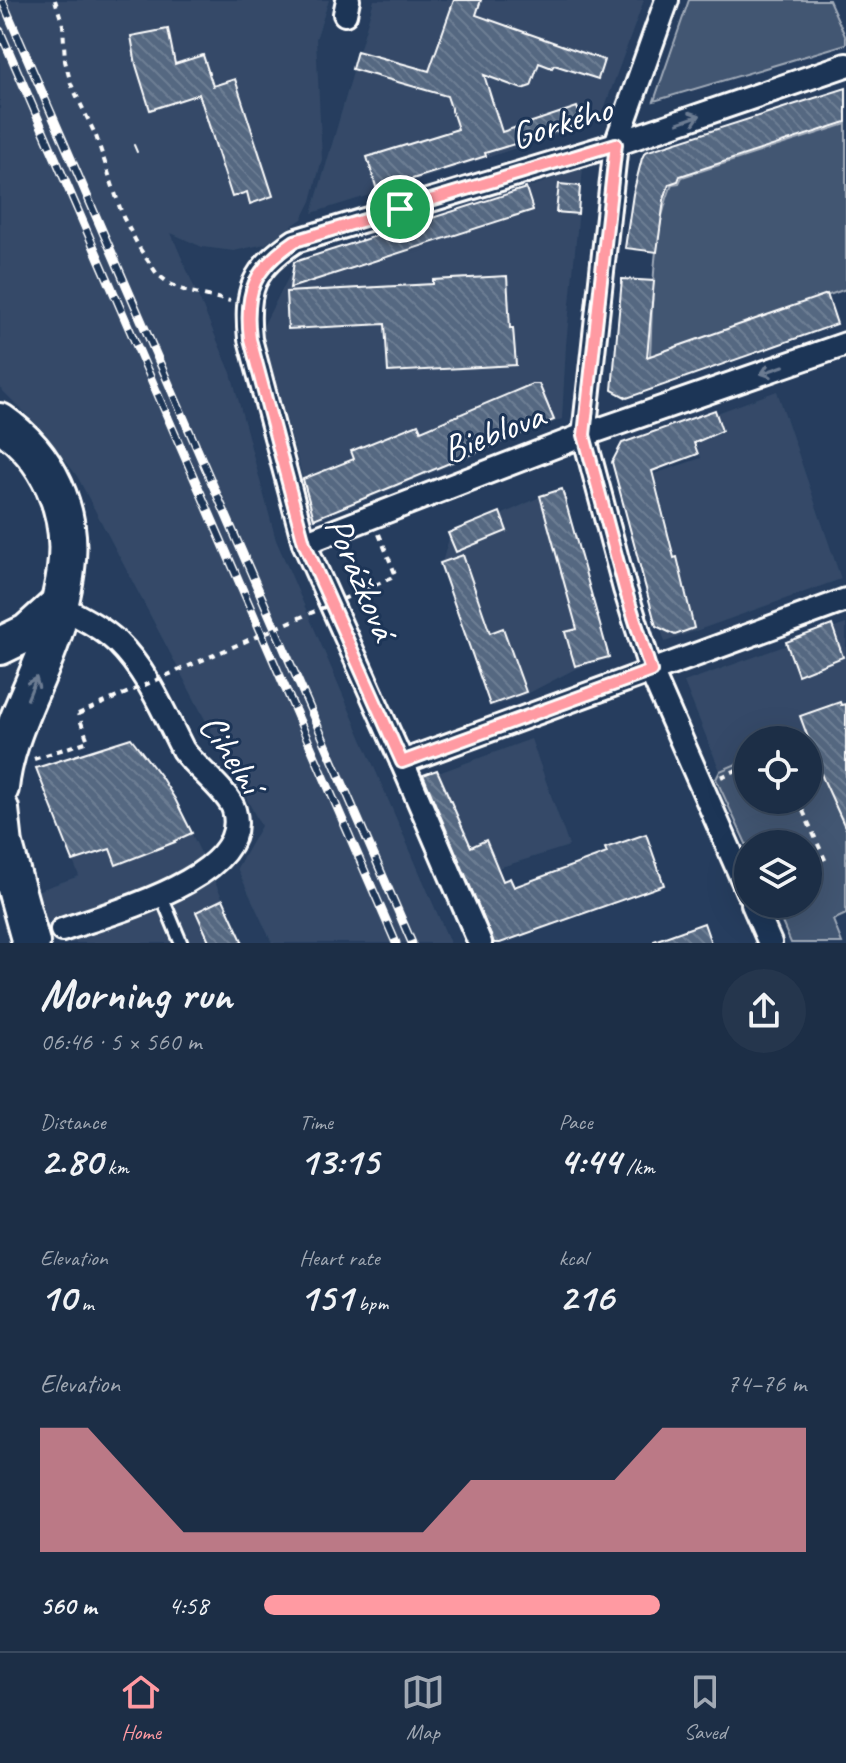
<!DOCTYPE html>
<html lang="en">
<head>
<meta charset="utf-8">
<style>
  body { margin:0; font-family:Caveat,sans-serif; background:#25364d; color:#f1f3f6; height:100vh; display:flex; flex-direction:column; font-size:30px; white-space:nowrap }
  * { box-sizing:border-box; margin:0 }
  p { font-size:26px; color:#a0a8b3 }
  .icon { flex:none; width:44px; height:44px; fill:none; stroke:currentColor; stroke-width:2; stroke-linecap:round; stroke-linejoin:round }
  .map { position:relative; height:943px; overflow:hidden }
  .sheet { display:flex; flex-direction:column; background:#1c2e46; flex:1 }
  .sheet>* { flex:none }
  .fabs { position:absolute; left:734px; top:726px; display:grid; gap:16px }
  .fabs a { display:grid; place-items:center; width:88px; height:88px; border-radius:50%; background:#1c2e46; box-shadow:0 8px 32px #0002,0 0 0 2px #3a4a5f; font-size:40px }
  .pin { position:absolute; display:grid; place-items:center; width:68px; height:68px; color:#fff; margin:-34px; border:4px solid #fff; border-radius:50%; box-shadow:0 2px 8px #0007 }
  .round { display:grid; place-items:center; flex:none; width:84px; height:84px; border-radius:42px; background:#25364d }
  .summary { display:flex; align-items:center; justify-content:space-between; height:136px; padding:0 40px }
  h1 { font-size:44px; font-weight:800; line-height:60px }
  .stats { display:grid; grid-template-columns:repeat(3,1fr); gap:12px; height:136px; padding:8px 40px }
  .stats div { display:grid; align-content:center }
  .stats b { font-size:40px; font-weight:800 }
  .stats small { font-size:22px; font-weight:400 }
  .stats p { font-size:22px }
  .chart { height:224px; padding:16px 40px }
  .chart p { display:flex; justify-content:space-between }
  .chart svg { width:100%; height:144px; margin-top:8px; fill:#ff9aa2; opacity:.7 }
  ul { padding:0 40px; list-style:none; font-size:26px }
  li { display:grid; grid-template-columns:128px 96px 1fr; align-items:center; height:60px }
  li i { height:20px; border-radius:10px; background:#ff9aa2 }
  .dock { display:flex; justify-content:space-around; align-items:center; height:112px; border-top:2px solid #3a4a5f; background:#1c2e46; font-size:22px; color:#a0a8b3 }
  .dock a { display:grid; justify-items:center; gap:4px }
  .dock .current { color:#ff9aa2 }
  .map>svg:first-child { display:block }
</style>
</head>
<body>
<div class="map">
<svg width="846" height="943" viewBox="0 0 846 943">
  <defs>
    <pattern id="building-back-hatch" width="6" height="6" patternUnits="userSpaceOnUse" patternTransform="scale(2)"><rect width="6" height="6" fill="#556781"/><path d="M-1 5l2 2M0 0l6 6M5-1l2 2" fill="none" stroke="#6e7e94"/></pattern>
  </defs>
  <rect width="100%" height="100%" fill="#263d5e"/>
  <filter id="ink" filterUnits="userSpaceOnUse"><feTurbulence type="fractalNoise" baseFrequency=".0125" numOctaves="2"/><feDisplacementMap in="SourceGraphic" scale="16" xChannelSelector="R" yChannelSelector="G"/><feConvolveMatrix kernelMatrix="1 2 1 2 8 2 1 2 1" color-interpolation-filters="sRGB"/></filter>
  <g filter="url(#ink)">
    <g fill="#344a68">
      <path d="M0,0h329l-13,39 6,120 -11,42 -9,18 -37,25 -31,7 -32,-4 -31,-14 60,140 45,167 174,403h-178l-35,-75 24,-42 -184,-350 -33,-44 -44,-44z"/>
      <path d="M374,0h270l-44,120 -153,51 -135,42z"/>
      <path d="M583,168l-17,177 -4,74 -247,102 -54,-191 35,-67 231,-75z"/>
      <path d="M777,391l64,188 -176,63 -27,-86 35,-10 -19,-72 47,-16 -5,-15 28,-11 -7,-19z"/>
      <path d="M563,490l46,169 -34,10 -48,25 -34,13 -52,-141 9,-31 51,-20 39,-18z"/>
      <path d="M846,624v114l-33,15 -7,-17 -10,4h-48v19l-28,12 -36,-89z"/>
      <path d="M131,738l30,39 14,22 69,144h-197l-19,-49 51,-18 -43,-108z"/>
      <path d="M531,739l38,107 -71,22 -32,14 -44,-103z"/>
    </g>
    <g fill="#425672" stroke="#a0aab8" stroke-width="2">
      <path d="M689,0h140l17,38v6l-192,57z"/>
      <path d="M846,124v165l-192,68 -4,-2c3,-56 1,-118 22,-171l7,-1 3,-6z"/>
      <path d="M808,741l38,85v88l-13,6 9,23h-51l-17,-39h34v-60h-60v4l-32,-69 4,-8 28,-12v41h60z"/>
    </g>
    <g fill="url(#building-back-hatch)" stroke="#fff" stroke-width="2">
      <path d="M454,0h27l-5,15 128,45 -6,19 -44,-14 -2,3 -13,-5 -8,23 -9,3 -38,-14 18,57 75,-25 6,16 -98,30 1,3 -109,34 -10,-33 91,-28 -11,-33 -95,-27 5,-18 72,20z"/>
      <path d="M168,29l7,35 28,-9 10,31 22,-7 38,117 -23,8 -3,-12 -15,5 -33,-103 -49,16 -14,-45 -5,-29z"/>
      <path d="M846,88v34l-166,54 -2,5 -9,3 -5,16 -7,52 -32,-4 8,-54 9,-36 3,-6z"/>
      <path d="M559,184l21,2 -2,28 -22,-2z"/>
      <path d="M526,188l7,22 -243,78 4,-26z"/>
      <path d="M507,276l3,52h3l3,37 -128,7 -3,-48 -97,5 -2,-37 147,-8v-4z"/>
      <path d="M622,279l32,2 -7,76 180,-63 10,30 -210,74 -15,-8z"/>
      <path d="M532,384h7l15,36 -240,99 -11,-40 51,-20 -3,-8 67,-27 3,7z"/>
      <path d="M715,410l7,21 -28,12 4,11 -46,17 22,87 3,-1 17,71 -19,7 -19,-9 -44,-164 10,-19z"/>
      <path d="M562,489l47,168 -34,9 -10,-34 12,-3 -37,-133z"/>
      <path d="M500,512l7,19 -51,21 -8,-19z"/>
      <path d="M463,555l27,78 13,-5 23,64 -36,13 -50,-142z"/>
      <path d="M832,625l11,32 -45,18 -12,-33z"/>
      <path d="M840,702l1,3 5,-1v125l-35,-77 2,-1 -13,-35z"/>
      <path d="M131,738l30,39 14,22 17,34 -18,8 1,1 -59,23 -6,-16 -37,12 -37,-93z"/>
      <path d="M437,770l34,77 15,-7 17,41 7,-3 4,9 93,-34 -2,-5 41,-14 18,51 -164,58h-6l-71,-168z"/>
      <path d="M223,899l20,44h-33l-14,-31z"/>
      <path d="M704,923l7,20h-57v-2z"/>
    </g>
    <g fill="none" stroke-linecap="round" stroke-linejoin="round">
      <defs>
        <path id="service" d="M161,895l20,48"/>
        <g id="minor">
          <path d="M667,0l-51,144 -32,291 41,154 26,82 97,221"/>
          <path d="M345,14l3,-14"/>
          <path d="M304,543l280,-108 262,-91"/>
          <path d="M58,605c20,11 42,21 59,37 30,29 47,71 66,108 13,18 46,42 51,60 20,68 -128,104 -172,120"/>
          <path d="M402,762l444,-162"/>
          <path d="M753,904l17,39"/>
          <path d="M480,943l-78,-181 -98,-219 -54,-204c-5,-50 3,-70 45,-98l321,-97 230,-79"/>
        </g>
        <g id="trunk">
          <path d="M0,422c48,33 74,89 66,147 -2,20 -8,36 -10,56 -16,55 -50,105 -56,163"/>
          <path d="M0,646l27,-13 31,-28"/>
          <path d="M0,809l4,36 27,98"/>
        </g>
      </defs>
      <use href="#service" stroke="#fff" stroke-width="17"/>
      <use href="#minor" stroke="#fff" stroke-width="28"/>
      <use href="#trunk" stroke="#fff" stroke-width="42"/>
      <g stroke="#fff" stroke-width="4" stroke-dasharray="6 6" stroke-linecap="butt">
        <path d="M55,0l8,25 2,36 6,23 25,52 27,81 17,32 17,25 13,10 16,7 44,10"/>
        <path d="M379,534l17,42"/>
        <path d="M34,759l54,-18 -10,-27"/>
        <path d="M721,777l27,-12"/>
        <path d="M798,800l29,64"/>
      </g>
      <use href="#service" stroke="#1d3557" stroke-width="11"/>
      <use href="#minor" stroke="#1d3557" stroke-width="22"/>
      <use href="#trunk" stroke="#1d3557" stroke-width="36"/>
      <path stroke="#fff" stroke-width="2" d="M134,145l3,7"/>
      <defs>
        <g id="rail">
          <path d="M2,0l410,943"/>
          <path d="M0,31l396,912"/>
        </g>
      </defs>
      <use href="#rail" stroke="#fff" stroke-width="9"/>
      <use href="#rail" stroke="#1d3557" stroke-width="6" stroke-dasharray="18" stroke-linecap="butt"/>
      <path stroke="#fff" stroke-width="4" stroke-dasharray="6 6" stroke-linecap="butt" d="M78,714l318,-138"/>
    </g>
    <defs><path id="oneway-shaft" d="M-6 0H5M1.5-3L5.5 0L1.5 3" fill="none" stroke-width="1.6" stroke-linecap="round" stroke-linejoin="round" transform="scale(2)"/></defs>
    <g stroke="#6c7c92">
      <use href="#oneway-shaft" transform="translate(689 119) rotate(-19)"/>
      <use href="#oneway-shaft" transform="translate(772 370) rotate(161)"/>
      <use href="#oneway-shaft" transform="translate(32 688) rotate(-68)"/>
    </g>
  </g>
  <g fill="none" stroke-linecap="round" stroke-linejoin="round" filter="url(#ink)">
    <defs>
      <path id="route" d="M616,144l-32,291 41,154 26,82 -249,91 -98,-219 -54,-204c-6,-49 5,-71 45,-98z"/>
    </defs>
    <use href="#route" stroke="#fff" stroke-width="16"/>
    <use href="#route" stroke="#ff9aa2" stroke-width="10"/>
  </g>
  <g text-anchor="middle" stroke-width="6" stroke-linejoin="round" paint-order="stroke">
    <g font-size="38" fill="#fff" stroke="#1d3557">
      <text transform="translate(561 122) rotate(-17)" y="13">Gorkého</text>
      <text transform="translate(493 432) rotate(-21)" y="13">Bieblova</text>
      <text transform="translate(362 578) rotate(67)" y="13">Porážková</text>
      <text transform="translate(232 753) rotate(57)" y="13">Cihelní</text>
    </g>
  </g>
</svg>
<div class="fabs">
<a><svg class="icon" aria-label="locate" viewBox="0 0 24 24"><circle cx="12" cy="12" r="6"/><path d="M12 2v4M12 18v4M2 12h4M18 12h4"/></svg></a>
<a><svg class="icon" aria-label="layers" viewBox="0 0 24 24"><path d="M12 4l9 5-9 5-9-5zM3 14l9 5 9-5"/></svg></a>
</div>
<div class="pin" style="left:400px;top:209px;background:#1e9e55"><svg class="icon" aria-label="arrive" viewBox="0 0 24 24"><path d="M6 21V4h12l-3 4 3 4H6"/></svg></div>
</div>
<section class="sheet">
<div class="summary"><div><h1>Morning run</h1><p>06:46 · 5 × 560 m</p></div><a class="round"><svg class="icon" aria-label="share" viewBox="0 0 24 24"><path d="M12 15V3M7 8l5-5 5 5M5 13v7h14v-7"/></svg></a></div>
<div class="stats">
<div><p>Distance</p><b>2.80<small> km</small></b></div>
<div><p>Time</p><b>13:15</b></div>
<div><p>Pace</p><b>4:44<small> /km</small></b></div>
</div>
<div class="stats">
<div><p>Elevation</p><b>10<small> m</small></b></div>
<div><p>Heart rate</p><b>151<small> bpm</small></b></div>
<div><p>kcal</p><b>216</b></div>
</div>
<div class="chart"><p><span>Elevation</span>74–76 m</p>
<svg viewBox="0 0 160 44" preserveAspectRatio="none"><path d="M0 44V6L10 6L20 22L30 38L40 38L50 38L60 38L70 38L80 38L90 22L100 22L110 22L120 22L130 6L140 6L150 6L160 6V44z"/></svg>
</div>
<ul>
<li><b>560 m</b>4:58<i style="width:73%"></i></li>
</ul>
</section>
<nav class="dock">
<a class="current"><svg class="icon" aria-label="home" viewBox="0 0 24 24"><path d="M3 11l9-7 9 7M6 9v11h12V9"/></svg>Home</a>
<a><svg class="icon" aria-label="map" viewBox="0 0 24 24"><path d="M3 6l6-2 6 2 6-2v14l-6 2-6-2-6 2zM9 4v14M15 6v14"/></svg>Map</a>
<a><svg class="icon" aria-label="saved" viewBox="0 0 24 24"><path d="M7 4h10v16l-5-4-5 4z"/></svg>Saved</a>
</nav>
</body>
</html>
